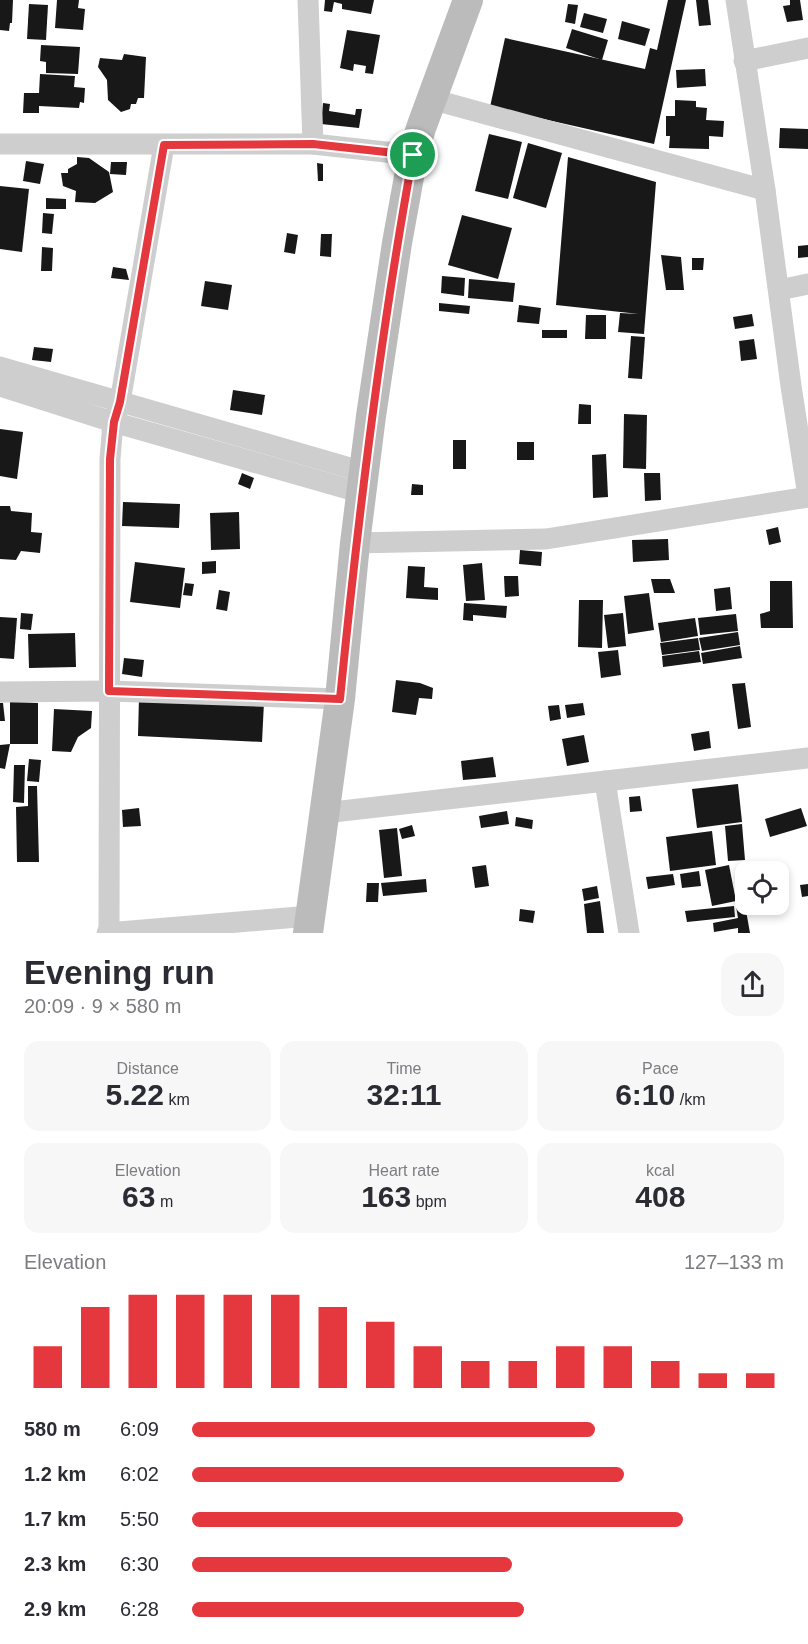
<!DOCTYPE html>
<html lang="en">
<head>
<meta charset="utf-8">
<style>
  body { margin:0; font-family:Helvetica,sans-serif; background:#f7f7f7; color:#2b2b33; height:100vh; display:flex; flex-direction:column; font-size:22px; white-space:nowrap }
  * { box-sizing:border-box; margin:0 }
  p { font-size:20px; color:#7c7c81 }
  .icon { flex:none; width:33px; height:33px; fill:none; stroke:currentColor; stroke-width:2; stroke-linecap:round; stroke-linejoin:round }
  .map { position:relative; height:933px; overflow:hidden }
  .drawer { display:flex; flex-direction:column; background:#fff; flex:1 }
  .drawer>* { flex:none }
  .tools { position:absolute; left:735px; top:861px; display:grid; gap:12px }
  .tools a { display:grid; place-items:center; width:54px; height:54px; border-radius:12px; background:#fff; box-shadow:0 3px 9px #0003; font-size:30px }
  .pin { position:absolute; display:grid; place-items:center; width:51px; height:51px; color:#fff; margin:-26px; border:3px solid #fff; border-radius:50%; box-shadow:0 2px 6px #0007 }
  .round { display:grid; place-items:center; flex:none; width:63px; height:63px; border-radius:18px; background:#f7f7f7 }
  .head { display:flex; align-items:center; justify-content:space-between; height:102px; padding:0 24px }
  h1 { font-size:33px; font-weight:600; line-height:45px }
  .metrics { display:grid; grid-template-columns:repeat(3,1fr); gap:9px; height:102px; padding:6px 24px }
  .metrics div { display:grid; align-content:center; border-radius:15px; background:#f7f7f7; text-align:center }
  .metrics b { font-size:30px; font-weight:600 }
  .metrics small { font-size:16px; font-weight:400 }
  .metrics p { font-size:16px }
  .chart { height:168px; padding:12px 24px }
  .chart p { display:flex; justify-content:space-between }
  .chart svg { width:100%; height:108px; margin-top:6px; stroke:#e5373e; stroke-width:6 }
  ul { padding:0 24px; list-style:none; font-size:20px }
  li { display:grid; grid-template-columns:96px 72px 1fr; align-items:center; height:45px }
  li i { height:15px; border-radius:8px; background:#e5373e }
  .map>svg:first-child { display:block }
</style>
</head>
<body>
<div class="map">
<svg width="808" height="933" viewBox="0 0 808 933">
  <rect width="100%" height="100%" fill="#fff"/>
  <g fill="#181818">
    <path d="M0,0h13l-1,23h-2l-1,8 -9,-1z"/>
    <path d="M57,0h22l-1,8 7,1 -2,21 -28,-2z"/>
    <path d="M325,0h49l-3,14 -29,-5v-5l-8,-2 -2,10 -8,-1z"/>
    <path d="M668,0h18l-32,144 -164,-37 15,-69 140,31 5,-21 7,2z"/>
    <path d="M696,0h12l3,25 -12,1z"/>
    <path d="M790,0h10l3,20 -16,2 -4,-16 7,-1z"/>
    <path d="M29,4l19,1 -2,35 -19,-1z"/>
    <path d="M568,4l10,1 -3,19 -10,-2z"/>
    <path d="M584,13l23,6 -4,14 -23,-6z"/>
    <path d="M622,21l28,8 -5,17 -27,-7z"/>
    <path d="M572,29l36,11 -6,20 -36,-12z"/>
    <path d="M347,30l33,5 -7,39 -8,-1 1,-7 -12,-2 -1,7 -13,-3z"/>
    <path d="M41,45l39,2 -2,27 -32,-1v-11l-6,-1z"/>
    <path d="M124,54l22,3 -2,41h-6l-2,6h-5l-1,5 -9,3 -13,-12 -1,-20 -9,-13 2,-9 22,2z"/>
    <path d="M705,69l1,17 -29,2 -1,-18z"/>
    <path d="M40,74l35,2 -1,11 11,1 -1,15 -4,-1 -1,6 -40,-2v7h-16l1,-20h15z"/>
    <path d="M675,100l21,1v6l11,1 -1,12 18,1 -1,16 -14,-1v13l-40,-1 1,-12h-4v-20h9z"/>
    <path d="M323,103l7,1 -1,7 26,4 1,-6h6l-3,19 -38,-4z"/>
    <path d="M780,128l28,1v20l-29,-1z"/>
    <path d="M489,134l33,8 -14,57 -33,-8z"/>
    <path d="M528,143l34,10 -16,55 -33,-10z"/>
    <path d="M77,157l12,1 20,14 4,20 -18,11 -20,-1 1,-11 -13,-5 -2,-13h7v-4l9,-5z"/>
    <path d="M568,157l88,25 -12,152 -26,-2 2,-19 19,1 -83,-9z"/>
    <path d="M26,161l18,3 -4,20 -17,-3z"/>
    <path d="M111,162h16l-1,13 -16,-1z"/>
    <path d="M317,163l6,1v17h-5z"/>
    <path d="M0,186l29,3 -7,63 -22,-3z"/>
    <path d="M46,198l20,1v10h-20z"/>
    <path d="M43,213l11,1 -2,20 -10,-1z"/>
    <path d="M462,215l50,13 -14,51 -50,-14z"/>
    <path d="M287,233l11,2 -3,19 -11,-2z"/>
    <path d="M321,234h11l-1,23 -11,-1z"/>
    <path d="M808,245v12l-10,1v-12z"/>
    <path d="M42,247l11,1 -1,23h-11z"/>
    <path d="M661,255l20,2 3,33h-18z"/>
    <path d="M692,258h12l-1,12h-11z"/>
    <path d="M113,267l13,2 3,11 -18,-2z"/>
    <path d="M442,276l23,2 -1,18 -23,-3z"/>
    <path d="M469,279l46,4 -2,19 -45,-4z"/>
    <path d="M205,281l27,4 -4,25 -27,-4z"/>
    <path d="M439,303l31,3 -1,8 -30,-3z"/>
    <path d="M519,305l22,3 -2,16 -22,-2z"/>
    <path d="M752,314l2,12 -19,3 -2,-12z"/>
    <path d="M586,315h20v24h-21z"/>
    <rect x="542" y="330" width="25" height="8"/>
    <path d="M631,336l14,1 -3,42 -14,-1z"/>
    <path d="M754,339l3,20 -16,2 -2,-20z"/>
    <path d="M34,347l19,2 -2,13 -19,-2z"/>
    <path d="M233,390l32,5 -3,20 -32,-5z"/>
    <path d="M579,404l12,1v19h-13z"/>
    <path d="M624,414l23,1 -1,54 -23,-1z"/>
    <path d="M0,429l23,3 -6,47 -17,-3z"/>
    <rect x="453" y="440" width="13" height="29"/>
    <rect x="517" y="442" width="17" height="18"/>
    <path d="M606,454l2,43 -15,1 -1,-43z"/>
    <path d="M242,473l12,5 -4,11 -12,-5z"/>
    <path d="M644,473h16l1,27 -16,1z"/>
    <path d="M412,484l11,1v10h-12z"/>
    <path d="M123,502l57,2 -1,24 -57,-2z"/>
    <path d="M0,506h10l1,5 21,2 -1,19 11,1 -2,20 -19,-2 -5,9 -16,-1z"/>
    <path d="M239,512l1,37 -29,1 -1,-37z"/>
    <path d="M778,527l3,15 -12,3 -3,-15z"/>
    <path d="M668,539l1,21 -36,2 -1,-22z"/>
    <path d="M520,550l22,2 -1,14 -22,-2z"/>
    <path d="M216,561v12l-14,1v-12z"/>
    <path d="M135,562l50,6 -5,40 -50,-6z"/>
    <path d="M482,563l3,37 -19,1 -3,-36z"/>
    <path d="M408,566l17,1 -1,20 14,1v12l-32,-2z"/>
    <path d="M504,576h14l1,20 -14,1z"/>
    <path d="M651,579h19l5,14h-21z"/>
    <path d="M770,581h22l1,47h-32l-1,-14 10,-3z"/>
    <path d="M185,583l9,1 -2,12 -9,-1z"/>
    <path d="M730,587l2,22 -16,2 -2,-22z"/>
    <path d="M219,590l11,2 -3,19 -11,-2z"/>
    <path d="M649,593l5,37 -26,4 -4,-38z"/>
    <path d="M579,600h24l-1,48 -24,-1z"/>
    <path d="M464,603l43,3 -1,12 -33,-3v6l-10,-1z"/>
    <path d="M21,613l12,1 -2,16 -11,-1z"/>
    <path d="M623,613l3,33 -18,2 -4,-33z"/>
    <path d="M736,614l2,17 -38,4 -2,-17z"/>
    <path d="M0,617l17,1 -3,41 -14,-1z"/>
    <path d="M695,618l3,18 -37,6 -3,-19z"/>
    <path d="M738,632l2,13 -38,6 -3,-13z"/>
    <path d="M75,633l1,34 -47,1 -1,-34z"/>
    <path d="M698,638l2,12 -38,5 -2,-12z"/>
    <path d="M740,646l2,12 -39,6 -2,-11z"/>
    <path d="M618,650l3,25 -20,3 -3,-26z"/>
    <path d="M699,651l2,11 -38,5 -1,-11z"/>
    <path d="M124,658l20,2 -2,17 -20,-3z"/>
    <path d="M396,680l24,3 13,5 -1,11 -13,-1 -3,17 -24,-3z"/>
    <path d="M745,683l6,44 -13,2 -6,-45z"/>
    <path d="M139,697l125,5 -2,40 -124,-6z"/>
    <path d="M10,702l28,1v41h-28z"/>
    <path d="M0,703h3l2,18h-5z"/>
    <path d="M583,703l2,12 -18,3 -2,-13z"/>
    <path d="M559,705l2,14 -11,2 -2,-15z"/>
    <path d="M54,709l38,2 -1,17 -13,9 -7,15 -19,-1z"/>
    <path d="M709,731l2,17 -17,3 -3,-17z"/>
    <path d="M584,735l5,27 -22,4 -5,-27z"/>
    <path d="M10,744l-5,25 -5,-1v-23z"/>
    <path d="M493,757l3,20 -33,3 -2,-19z"/>
    <path d="M29,759l12,1 -2,22 -12,-1z"/>
    <path d="M14,765h11l-1,38 -11,-1z"/>
    <path d="M738,784l4,38 -45,6 -5,-39z"/>
    <path d="M28,786h9l2,76h-22l-1,-55 12,-1z"/>
    <path d="M640,796l2,15 -12,1 -1,-15z"/>
    <path d="M139,808l2,18 -18,1 -1,-17z"/>
    <path d="M801,808l6,18 -37,11 -5,-18z"/>
    <path d="M507,811l2,13 -28,4 -2,-12z"/>
    <path d="M516,817l17,3 -1,9 -17,-3z"/>
    <path d="M742,824l3,36 -17,1 -3,-35z"/>
    <path d="M412,825l3,11 -13,3 -3,-10z"/>
    <path d="M397,828l5,48 -18,2 -5,-48z"/>
    <path d="M712,831l4,34 -46,6 -4,-34z"/>
    <path d="M486,865l3,21 -14,2 -3,-21z"/>
    <path d="M729,865l7,36 -24,5 -7,-36z"/>
    <path d="M699,871l2,15 -19,2 -2,-14z"/>
    <path d="M673,874l2,11 -27,4 -2,-12z"/>
    <path d="M426,879l1,13 -44,4 -2,-13z"/>
    <path d="M367,883h12l-1,19h-12z"/>
    <path d="M808,884v12l-6,1 -2,-12z"/>
    <path d="M597,886l2,12 -15,3 -2,-12z"/>
    <path d="M600,901l4,32h-17l-3,-29z"/>
    <path d="M745,905l5,28h-12v-5l-24,4 -1,-9 25,-5 -2,-12z"/>
    <path d="M734,906l1,11 -48,5 -2,-11z"/>
    <path d="M520,909l15,2 -2,12 -14,-2z"/>
  </g>
  <g fill="none" stroke-linecap="round" stroke-linejoin="round">
    <g stroke="#cecece" stroke-width="21">
      <path d="M308,0l5,144"/>
      <path d="M736,0l29,190 26,196 17,110"/>
      <path d="M744,61l64,-13"/>
      <path d="M431,99l334,91"/>
      <path d="M0,144h313l100,11"/>
      <path d="M779,290l29,-6"/>
      <path d="M0,367l364,105"/>
      <path d="M0,386l113,36 249,71"/>
      <path d="M355,543l191,-4 262,-42"/>
      <path d="M0,692l109,-1 231,8"/>
      <path d="M605,781l24,152"/>
      <path d="M324,813l484,-55"/>
      <path d="M107,933l203,-17"/>
      <path d="M109,933l1,-474 3,-37 7,-20 44,-257"/>
    </g>
    <path stroke="#bbb" stroke-width="30" d="M308,933l32,-234 15,-156 16,-127 26,-173 16,-88 8,-27 47,-128"/>
  </g>
  <g fill="none" stroke-linecap="round" stroke-linejoin="round">
    <defs>
      <path id="route" d="M313,144l100,11c-33,180 -55,362 -73,544l-231,-8 1,-232 4,-37 6,-20 44,-257z"/>
    </defs>
    <use href="#route" stroke="#fff" stroke-width="12"/>
    <use href="#route" stroke="#e5373e" stroke-width="8"/>
  </g>
</svg>
<div class="tools">
<a><svg class="icon" aria-label="locate" viewBox="0 0 24 24"><circle cx="12" cy="12" r="6"/><path d="M12 2v4M12 18v4M2 12h4M18 12h4"/></svg></a>
</div>
<div class="pin" style="left:413px;top:155px;background:#1e9e55"><svg class="icon" aria-label="arrive" viewBox="0 0 24 24"><path d="M6 21V4h12l-3 4 3 4H6"/></svg></div>
</div>
<section class="drawer">
<div class="head"><div><h1>Evening run</h1><p>20:09 · 9 × 580 m</p></div><a class="round"><svg class="icon" aria-label="share" viewBox="0 0 24 24"><path d="M12 15V3M7 8l5-5 5 5M5 13v7h14v-7"/></svg></a></div>
<div class="metrics">
<div><p>Distance</p><b>5.22<small> km</small></b></div>
<div><p>Time</p><b>32:11</b></div>
<div><p>Pace</p><b>6:10<small> /km</small></b></div>
</div>
<div class="metrics">
<div><p>Elevation</p><b>63<small> m</small></b></div>
<div><p>Heart rate</p><b>163<small> bpm</small></b></div>
<div><p>kcal</p><b>408</b></div>
</div>
<div class="chart"><p><span>Elevation</span>127–133 m</p>
<svg viewBox="0 0 160 44" preserveAspectRatio="none"><path d="M5 44V27M15 44V11M25 44V6M35 44V6M45 44V6M55 44V6M65 44V11M75 44V17M85 44V27M95 44V33M105 44V33M115 44V27M125 44V27M135 44V33M145 44V38M155 44V38"/></svg>
</div>
<ul>
<li><b>580 m</b>6:09<i style="width:68%"></i></li>
<li><b>1.2 km</b>6:02<i style="width:73%"></i></li>
<li><b>1.7 km</b>5:50<i style="width:83%"></i></li>
<li><b>2.3 km</b>6:30<i style="width:54%"></i></li>
<li><b>2.9 km</b>6:28<i style="width:56%"></i></li>
</ul>
</section>
</body>
</html>
